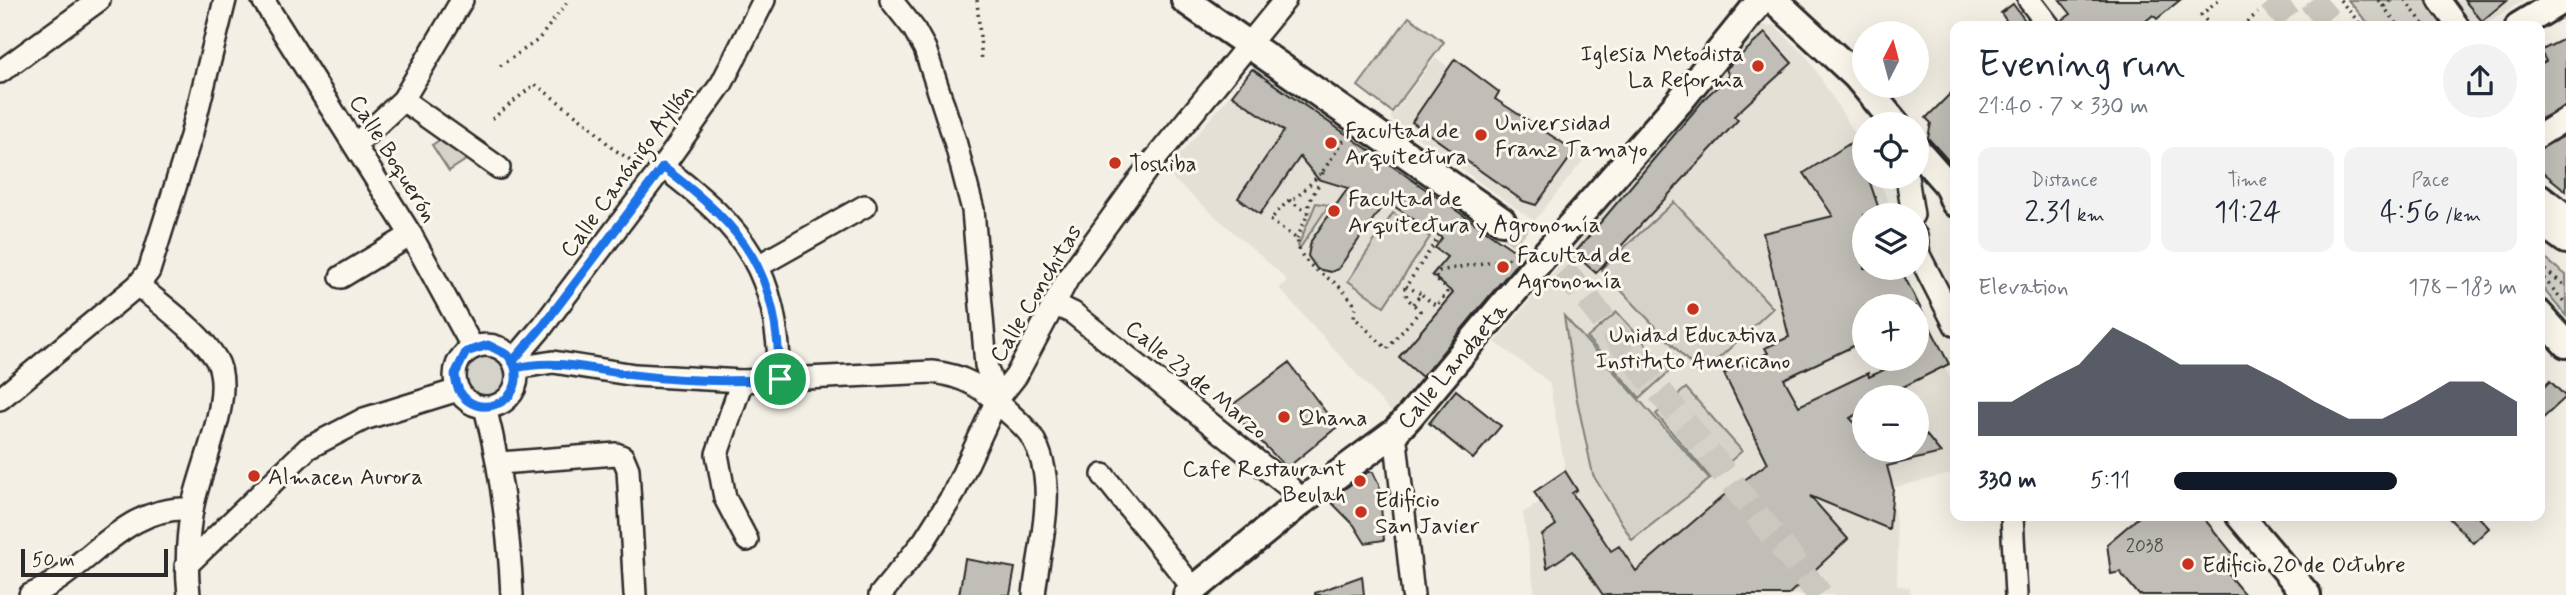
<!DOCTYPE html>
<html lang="en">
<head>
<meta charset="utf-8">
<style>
  body { margin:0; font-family:Mynerve,sans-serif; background:#f2f2f3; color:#1f2937; height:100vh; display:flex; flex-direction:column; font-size:26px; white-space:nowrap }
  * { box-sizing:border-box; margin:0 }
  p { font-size:23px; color:#747a83 }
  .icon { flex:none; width:38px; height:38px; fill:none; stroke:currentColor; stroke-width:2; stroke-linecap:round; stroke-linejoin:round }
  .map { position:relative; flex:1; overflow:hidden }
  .sheet { position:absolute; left:1950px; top:21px; width:595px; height:500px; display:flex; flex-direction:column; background:#fff; border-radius:14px; box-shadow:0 7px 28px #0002 }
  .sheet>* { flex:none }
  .needle { width:46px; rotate:6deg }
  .fabs { position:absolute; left:1852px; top:21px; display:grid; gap:14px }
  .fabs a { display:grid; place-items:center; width:77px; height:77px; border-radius:50%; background:#fff; box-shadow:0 7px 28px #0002; font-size:35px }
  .scale { position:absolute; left:21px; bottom:18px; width:147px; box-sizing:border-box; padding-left:7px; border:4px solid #2b2b2b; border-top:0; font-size:19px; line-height:24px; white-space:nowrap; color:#2b2b2b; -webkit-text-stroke:5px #fbf7ec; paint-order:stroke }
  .pin { position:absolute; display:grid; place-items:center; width:60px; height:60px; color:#fff; margin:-30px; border:4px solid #fff; border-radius:50%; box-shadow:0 2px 7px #0007 }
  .round { display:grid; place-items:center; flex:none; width:74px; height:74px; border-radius:37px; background:#f2f2f3 }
  .summary { display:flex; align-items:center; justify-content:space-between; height:119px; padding:0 28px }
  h1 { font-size:38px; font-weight:600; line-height:52px }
  .figures { display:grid; grid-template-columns:repeat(3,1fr); gap:10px; height:119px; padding:7px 28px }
  .figures div { display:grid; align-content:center; border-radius:14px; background:#f2f2f3; text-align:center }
  .figures b { font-size:30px; font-weight:600 }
  .figures small { font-size:19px; font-weight:400 }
  .figures p { font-size:19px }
  .chart { height:196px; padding:14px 28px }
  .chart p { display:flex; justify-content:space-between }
  .chart svg { width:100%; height:126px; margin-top:7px; fill:#111827; opacity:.7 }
  ul { padding:0 28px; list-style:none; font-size:23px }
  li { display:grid; grid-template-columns:112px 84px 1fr; align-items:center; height:52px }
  li i { height:18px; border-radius:9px; background:#111827 }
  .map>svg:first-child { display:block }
</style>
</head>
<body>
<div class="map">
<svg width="2566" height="595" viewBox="0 0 2566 595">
  <rect width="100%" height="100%" fill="#f3efe4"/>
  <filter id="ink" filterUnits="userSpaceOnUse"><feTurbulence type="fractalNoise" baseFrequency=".0143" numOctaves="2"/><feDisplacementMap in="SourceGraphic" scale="14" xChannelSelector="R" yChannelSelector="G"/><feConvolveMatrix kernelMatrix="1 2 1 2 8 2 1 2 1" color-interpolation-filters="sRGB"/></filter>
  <g filter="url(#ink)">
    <g fill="#e4e0d6" fill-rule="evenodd">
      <path d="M2347,0h177l-43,26h-112z"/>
      <path d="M1774,25l34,33 56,90v29h13l11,23 3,15h-27v53h38l12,38h-50v53h52v-47l39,75v86l-63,15 6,58 -1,39 13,3 1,7h-376l-12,-82 45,-30 -19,-101 -54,-40 265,-316zM1864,397h52v53h-52z"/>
      <path d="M1435,58l14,9 6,-8 44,33 -4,7 91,58 -52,64 -144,-103z"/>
      <path d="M1252,69l263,182 3,13 -127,148 -112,-124 8,-7 -6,-7 -116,-102z"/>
    </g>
    <g fill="#d5d2c9" stroke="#807e7a" stroke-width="2">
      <path d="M2348,0h78l21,26h-77z"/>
      <path d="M1409,17l35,25 -52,70 -34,-26z"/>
      <path d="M447,135l28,19 -26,17 -17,-26z"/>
      <path d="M1674,202l99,106 -72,67 -100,-106z"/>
      <path d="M1316,203l13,2 -29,43 -2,-2z"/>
      <path d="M1393,213l37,24 -46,69 -36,-25z"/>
      <path d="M2539,254l27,21v41l-27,-32z"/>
      <path d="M1617,312l53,59 -30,27 -53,-60z"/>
      <path d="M1564,316l146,163 -78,61 -39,-65 -17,-80z"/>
      <circle cx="486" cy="377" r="20"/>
      <path d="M1686,388l56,63 -31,27 -55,-64z"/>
    </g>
    <g fill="#c0beb6" stroke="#2b2b2b" stroke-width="2" fill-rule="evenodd">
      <path d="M2060,0h120l-23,19 -4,-4 -13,11h-78l-1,-5 10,-7z"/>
      <path d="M2464,0h43l-25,21z"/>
      <path d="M2013,4l16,22h-19l-9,-13z"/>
      <path d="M1765,33l27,30 -58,53 4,4 -142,153 -22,-19 132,-157 23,-21 -3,-7z"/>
      <path d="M2566,38v68l-27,14v-55l7,-4 -6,-10z"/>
      <path d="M1455,59l44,33 -4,7 80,52 -39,54 -13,-4 -111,-79z"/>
      <path d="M1252,69l263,182 2,12 -95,114 -23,-20 54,-64 -21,-18 15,-18 -12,-9 7,-10 -56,-37 -48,68 -7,3 -14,-3 -9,-13 3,-15 37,-53 -30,-9 -18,-22 -40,57 -22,-16 46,-67 -52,-36z"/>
      <path d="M1955,89v79l-27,-30 3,-15 -5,-5z"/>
      <path d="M2566,135v56l-27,-22v-20z"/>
      <path d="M1855,140l9,13v24h4l13,38h-17v53h36l49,96 -66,33h-19v14l-14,7 14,15v17h52v-28l25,31 -54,13 6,22 -4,41 -79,-33 38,43 -60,56h-185l-30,-44 -26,17 -5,-33 14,-10 -22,-33 31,-21 12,19 -5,3 39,58 8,-5 17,25 93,-80 39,-28 -44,-89 44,-21 -3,-5 24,-11 -26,-104 70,-17 -29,-43zM1864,306h52v53h-10l-37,18 -1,-4 -69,33 -15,-27 80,-38z"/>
      <path d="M1289,363l48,64 -50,41 -59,-60z"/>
      <path d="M2550,381l16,16 -27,25v-30z"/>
      <path d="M1456,390l45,36 -28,33 -44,-36z"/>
      <path d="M1368,472h5l6,13 5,55 -19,3 -11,-18 -25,-25z"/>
      <path d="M2140,516h62l32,39 -13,11 24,29h-106l-19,-23 -9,2 -4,-30z"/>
      <path d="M2447,516h31l11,12 -16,15z"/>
      <path d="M965,559l50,9 -5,27h-51z"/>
      <path d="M1362,576l2,19h-49v-2z"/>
    </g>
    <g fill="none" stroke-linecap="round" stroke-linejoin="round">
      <g stroke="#cbc8bf" stroke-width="26" stroke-dasharray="26 13" stroke-linecap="butt">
        <path d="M2271,0l23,26"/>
        <path d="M2311,0l22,26"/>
        <path d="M1502,221l52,41 26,28 240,305"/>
      </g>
      <defs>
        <g id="minor">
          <path d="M263,0l148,235 62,113"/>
          <path d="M891,0l23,29 11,20 30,92 18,69 13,155 11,35"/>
          <path d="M2029,0l20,26"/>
          <path d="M2439,0l19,26"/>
          <path d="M0,72l99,-72"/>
          <path d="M403,100l96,68"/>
          <path d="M2539,136l27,-17"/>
          <path d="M355,145l48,-45 59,-100"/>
          <path d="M663,167c84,64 114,103 117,212"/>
          <path d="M1907,177l6,38"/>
          <path d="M1916,236l3,19 36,70"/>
          <path d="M760,265l105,-59"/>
          <path d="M341,277l70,-42"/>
          <path d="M138,285c25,22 60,45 78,74 21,34 -18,113 -24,151 -5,28 -6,56 -3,85"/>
          <path d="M1054,304l19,9 216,174 13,14"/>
          <circle cx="486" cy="376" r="31"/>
          <path d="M513,361l29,-34 114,-151 66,-93 42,-83"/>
          <path d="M516,368l37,-6 82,13 107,6 190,-9c31,3 52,16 74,38 8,8 20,17 26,27 28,47 7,107 2,158"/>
          <path d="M742,381l-25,73 8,44 22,42"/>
          <path d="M0,399l138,-114 11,-14 42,-135 34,-136"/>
          <path d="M485,407c16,62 24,123 27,188"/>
          <path d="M1395,432l18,163"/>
          <path d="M500,463l116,-9 7,3 5,12 7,126"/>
          <path d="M1103,475l91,114"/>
          <path d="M2012,516l4,79"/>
          <path d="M186,566l122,-118 56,-29 94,-29"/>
          <path d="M30,595c58,-24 93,-91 162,-86"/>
          <path d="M880,595l44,-54 29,-46 44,-95 19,-24 52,-98 79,-109 138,-169"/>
        </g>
        <g id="major">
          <path d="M1185,0l317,221"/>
          <path d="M1774,0l82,76 40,48"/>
          <path d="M2519,26l43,-26"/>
          <path d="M1916,149l31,35 8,19"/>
          <path d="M2539,197l27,21"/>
          <path d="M2539,220l27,20"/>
          <path d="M2539,314l27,30"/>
          <path d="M2240,516l67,79"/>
          <path d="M1187,595l115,-94 93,-69 14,-15 132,-158 138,-157 82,-102"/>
        </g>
      </defs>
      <use href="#minor" stroke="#2b2b2b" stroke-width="26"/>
      <use href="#major" stroke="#2b2b2b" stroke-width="32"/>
      <g stroke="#2b2b2b" stroke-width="3.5" stroke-dasharray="2 5" stroke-linecap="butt">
        <path d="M977,0l5,62"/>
        <path d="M2340,0l22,26"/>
        <path d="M2378,0l21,26"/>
        <path d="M2405,0l20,26"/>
        <path d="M2384,7l7,-7"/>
        <path d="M2211,26l-10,-11 17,-15"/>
        <path d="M2241,26l17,-13"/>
        <path d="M500,66l38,-26 31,-40"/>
        <path d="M492,119l43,-35 54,41 23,23 28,18"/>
        <path d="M1323,171l23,-34"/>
        <path d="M1289,200l-19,20 27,19c2,22 19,31 35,42 9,5 17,17 24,25l-2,11 33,32 33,-38 -13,-13 -2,-10 33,-50"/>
        <path d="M1297,239l11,-26 -19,-13 7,-2 27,-27c-2,16 -16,27 -15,42"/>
        <path d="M2539,266l27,20"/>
        <path d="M2539,273l27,31"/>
        <path d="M1406,286l15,8"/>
        <path d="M1413,304l8,-10 15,12 11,-13 -1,-5 -11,-9 4,-8 72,-13"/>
      </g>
      <use href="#minor" stroke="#fbf7ec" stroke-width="21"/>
      <use href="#major" stroke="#fbf7ec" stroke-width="26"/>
    </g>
  </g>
  <g fill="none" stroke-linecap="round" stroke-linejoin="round" filter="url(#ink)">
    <defs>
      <path id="route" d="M780,379c-48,3 -99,2 -147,-4 -40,-5 -77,-17 -117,-7l-8,-13 -20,-10 -22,7 -11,22c3,52 77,36 58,-13l29,-34 121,-160c84,64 114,103 117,212"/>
    </defs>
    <use href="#route" stroke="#fff" stroke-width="14"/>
    <use href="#route" stroke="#1a73e8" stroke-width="9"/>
  </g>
  <g fill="#c8321e" stroke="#fbf7ec" stroke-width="2.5">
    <circle cx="1758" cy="66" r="7"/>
    <circle cx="1481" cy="135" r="7"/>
    <circle cx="1331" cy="143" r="7"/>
    <circle cx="1115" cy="163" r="7"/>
    <circle cx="1334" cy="211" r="7"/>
    <circle cx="1503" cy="267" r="7"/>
    <circle cx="1693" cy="309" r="7"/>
    <circle cx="1284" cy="417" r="7"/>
    <circle cx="254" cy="476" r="7"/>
    <circle cx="1360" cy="481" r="7"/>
    <circle cx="1361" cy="512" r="7"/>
    <circle cx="2188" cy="564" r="7"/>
  </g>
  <g text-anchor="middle" stroke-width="6" stroke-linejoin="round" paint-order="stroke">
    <g font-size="19" fill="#50504e">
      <text x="2145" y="552">2038</text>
    </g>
    <g font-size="23" fill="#2b2b2b" stroke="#fbf7ec" text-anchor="start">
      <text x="1744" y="61" text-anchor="end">Iglesia Metodista<tspan x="1744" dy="26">La Reforma</tspan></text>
      <text x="1495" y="130">Universidad<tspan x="1495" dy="26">Franz Tamayo</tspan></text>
      <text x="1345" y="138">Facultad de<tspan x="1345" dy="26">Arquitectura</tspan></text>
      <text x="1129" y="171">Toshiba</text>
      <text x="1348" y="206">Facultad de<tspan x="1348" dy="26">Arquitectura y Agronomía</tspan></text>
      <text x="1517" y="262">Facultad de<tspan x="1517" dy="26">Agronomía</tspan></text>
      <text x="1693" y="342" text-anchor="middle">Unidad Educativa<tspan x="1693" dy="26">Instituto Americano</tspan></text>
      <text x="1298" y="425">Qhana</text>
      <text x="1346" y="476" text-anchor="end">Cafe Restaurant<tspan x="1346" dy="26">Beulah</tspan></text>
      <text x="268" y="484">Almacen Aurora</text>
      <text x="1375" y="507">Edificio<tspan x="1375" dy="26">San Javier</tspan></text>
      <text x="2202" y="572">Edificio 20 de Octubre</text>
    </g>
    <g font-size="23" fill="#2b2b2b" stroke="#fbf7ec">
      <text transform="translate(394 158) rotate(58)" y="8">Calle Boquerón</text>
      <text transform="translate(626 170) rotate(-54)" y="8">Calle Canónigo Ayllón</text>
      <text transform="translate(1035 293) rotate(-59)" y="8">Calle Conchitas</text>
      <text transform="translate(1452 365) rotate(-50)" y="8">Calle Landaeta</text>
      <text transform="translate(1197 379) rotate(39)" y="8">Calle 23 de Marzo</text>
    </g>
  </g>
</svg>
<div class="fabs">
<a><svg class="needle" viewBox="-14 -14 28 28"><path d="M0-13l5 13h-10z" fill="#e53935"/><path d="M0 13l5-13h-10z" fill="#747a83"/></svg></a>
<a><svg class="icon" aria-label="locate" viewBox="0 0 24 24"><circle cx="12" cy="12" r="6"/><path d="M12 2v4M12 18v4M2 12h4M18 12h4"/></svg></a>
<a><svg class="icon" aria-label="layers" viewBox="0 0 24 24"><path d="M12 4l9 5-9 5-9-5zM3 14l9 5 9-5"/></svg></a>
<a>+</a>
<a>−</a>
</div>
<div class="scale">50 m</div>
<div class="pin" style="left:780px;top:379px;background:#1e9e55"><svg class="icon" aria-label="arrive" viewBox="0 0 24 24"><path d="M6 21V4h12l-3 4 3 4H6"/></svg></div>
<section class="sheet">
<div class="summary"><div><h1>Evening run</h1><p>21:40 · 7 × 330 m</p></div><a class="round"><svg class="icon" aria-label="share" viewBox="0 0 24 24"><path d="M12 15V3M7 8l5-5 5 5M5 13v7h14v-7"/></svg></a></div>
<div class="figures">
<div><p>Distance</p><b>2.31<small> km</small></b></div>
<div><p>Time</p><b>11:24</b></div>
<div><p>Pace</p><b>4:56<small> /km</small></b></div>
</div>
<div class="chart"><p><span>Elevation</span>178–183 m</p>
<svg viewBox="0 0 160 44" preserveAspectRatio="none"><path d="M0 44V32L10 32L20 25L30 19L40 6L50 12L60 19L70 19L80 19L90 25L100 32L110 38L120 38L130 32L140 25L150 25L160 32V44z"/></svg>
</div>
<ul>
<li><b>330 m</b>5:11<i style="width:65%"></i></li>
</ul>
</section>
</div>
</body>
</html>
